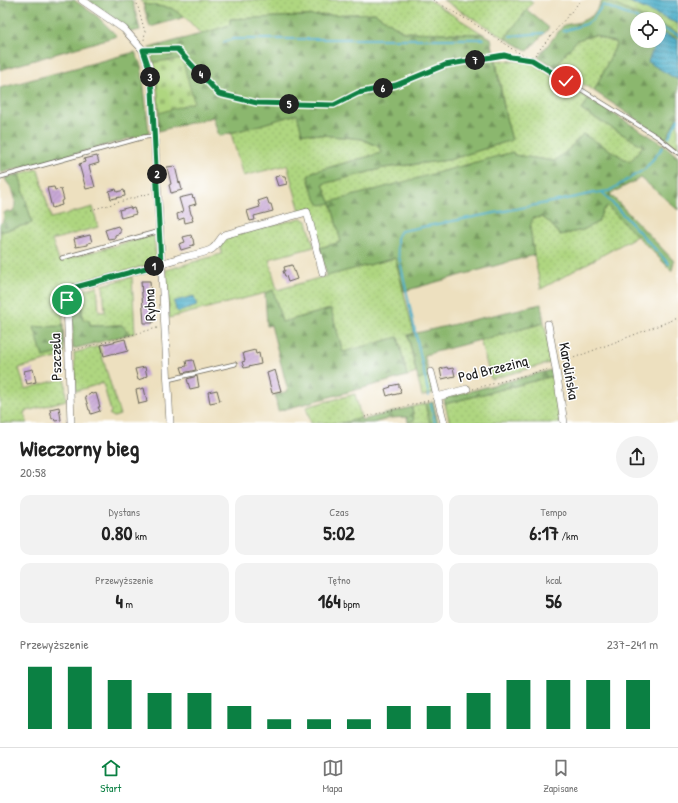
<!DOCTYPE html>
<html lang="pl">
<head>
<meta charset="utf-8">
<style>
  body { margin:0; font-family:"Patrick Hand",sans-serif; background:#f2f2f2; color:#222; height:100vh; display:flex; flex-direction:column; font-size:15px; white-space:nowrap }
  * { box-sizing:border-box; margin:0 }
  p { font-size:13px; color:#767676 }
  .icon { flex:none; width:22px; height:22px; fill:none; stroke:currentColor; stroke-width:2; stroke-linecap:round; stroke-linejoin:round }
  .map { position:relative; height:423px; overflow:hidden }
  .sheet { display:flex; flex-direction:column; background:#fff; flex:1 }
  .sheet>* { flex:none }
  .controls { position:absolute; left:630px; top:12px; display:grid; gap:8px }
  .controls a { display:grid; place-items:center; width:36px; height:36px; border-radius:50%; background:#fff; box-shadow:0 4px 16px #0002; font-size:20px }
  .pin { position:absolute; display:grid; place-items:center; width:34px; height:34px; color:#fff; margin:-17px; border:2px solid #fff; border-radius:50%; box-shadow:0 1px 4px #0007 }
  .km { position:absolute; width:20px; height:20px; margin:-10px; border-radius:50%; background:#222; color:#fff; font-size:11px; line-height:20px; text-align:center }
  .round { display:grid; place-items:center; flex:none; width:42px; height:42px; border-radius:21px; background:#f2f2f2 }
  .head { display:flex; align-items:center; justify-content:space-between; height:68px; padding:0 20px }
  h1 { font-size:22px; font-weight:800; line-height:30px }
  .stats { display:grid; grid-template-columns:repeat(3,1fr); gap:6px; height:68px; padding:4px 20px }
  .stats div { display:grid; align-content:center; border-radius:10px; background:#f2f2f2; text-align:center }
  .stats b { font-size:20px; font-weight:800 }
  .stats small { font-size:11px; font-weight:400 }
  .stats p { font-size:11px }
  .chart { height:112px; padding:8px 20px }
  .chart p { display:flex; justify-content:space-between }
  .chart svg { width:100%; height:72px; margin-top:4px; stroke:#0b8043; stroke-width:6 }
  .tabs { display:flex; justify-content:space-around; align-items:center; height:56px; border-top:1px solid #e0e0e0; background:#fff; font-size:11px; color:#767676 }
  .tabs a { display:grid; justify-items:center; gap:2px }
  .tabs .current { color:#0b8043 }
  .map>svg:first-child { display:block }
</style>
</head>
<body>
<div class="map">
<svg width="678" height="423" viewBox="0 0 678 423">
  <defs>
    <pattern id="grass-dots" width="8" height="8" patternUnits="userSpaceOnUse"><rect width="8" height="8" fill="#afd680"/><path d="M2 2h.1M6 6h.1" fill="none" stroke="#96b76e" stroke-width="1.8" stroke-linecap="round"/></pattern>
    <pattern id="forest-firs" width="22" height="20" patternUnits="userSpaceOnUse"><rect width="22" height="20" fill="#8bb76e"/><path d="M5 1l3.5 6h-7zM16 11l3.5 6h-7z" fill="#71945a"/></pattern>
    <pattern id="wetland-marsh" width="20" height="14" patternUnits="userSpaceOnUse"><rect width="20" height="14" fill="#afd680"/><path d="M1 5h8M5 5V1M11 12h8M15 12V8" fill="none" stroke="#96b76e"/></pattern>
    <pattern id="cemetery-stones" width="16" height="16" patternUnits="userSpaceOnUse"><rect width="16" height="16" fill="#afd680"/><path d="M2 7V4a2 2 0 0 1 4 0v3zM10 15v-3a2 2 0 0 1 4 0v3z" fill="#96b76e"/></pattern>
    <pattern id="water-rules" width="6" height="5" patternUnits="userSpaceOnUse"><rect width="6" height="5" fill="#4bafca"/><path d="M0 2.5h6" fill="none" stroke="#3e8ea3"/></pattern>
    <pattern id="building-hatch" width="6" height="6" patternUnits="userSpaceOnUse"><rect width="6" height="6" fill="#c9a9d7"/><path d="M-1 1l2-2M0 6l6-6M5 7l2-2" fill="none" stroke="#ac91b8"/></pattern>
  </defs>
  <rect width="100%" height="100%" fill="#fff"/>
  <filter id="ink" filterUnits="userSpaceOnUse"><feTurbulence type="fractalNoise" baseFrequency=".025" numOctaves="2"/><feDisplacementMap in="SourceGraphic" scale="8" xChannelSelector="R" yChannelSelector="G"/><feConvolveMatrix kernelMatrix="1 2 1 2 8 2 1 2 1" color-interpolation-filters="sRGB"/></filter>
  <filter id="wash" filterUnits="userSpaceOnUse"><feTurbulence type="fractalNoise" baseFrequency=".012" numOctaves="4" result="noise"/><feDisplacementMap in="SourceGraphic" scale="16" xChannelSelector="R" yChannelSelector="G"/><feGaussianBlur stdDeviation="0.9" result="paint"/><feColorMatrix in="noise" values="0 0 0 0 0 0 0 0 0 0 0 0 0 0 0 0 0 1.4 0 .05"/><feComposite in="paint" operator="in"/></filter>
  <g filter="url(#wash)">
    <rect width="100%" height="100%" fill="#ede0bf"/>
    <g fill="url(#grass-dots)" stroke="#66794e">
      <path d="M141,0h288l54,34 -79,-2 -29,-19 -145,6v6l-29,9 -16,-17 -14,-9 -28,-4z"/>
      <path d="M443,0h87l3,2 -28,36z"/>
      <path d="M595,35l9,4 13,4 -23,48 -38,-24 8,-12 13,-15z"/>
      <path d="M496,60l20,1 15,2 58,36 -8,11 62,36 -13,16 -47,-28 -16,17 -13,10 -40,-6 -1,-3 -182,51 10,39 -22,6 -9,-40 -10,3 -13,-46 -44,11 -12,-43 67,-19 4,19 60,6 17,8 2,6 -69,19 -4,4 2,9 9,19 11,-2 -7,-18 61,-16 65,-8 63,-20 -6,-22z"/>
      <path d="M678,115v33l-12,-9z"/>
      <path d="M38,169l13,49 42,-11 5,20 -46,13 7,21 95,-26 2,28 -86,23 -5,2 -3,4 1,34 -28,2 8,29 21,-5v4l-45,12 6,21 40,-11 1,22 -42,12 3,11h-27v-191l32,-9 -13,-49z"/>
      <path d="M607,206l30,30 -96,53 -7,-34 -4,-28 2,-9 10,-1 7,5 11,13 23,-5 15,-8 4,-10z"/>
      <path d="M301,218l6,3 7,26 -45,12 8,31 45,-13 73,-19 19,75 -6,2 8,38 -9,3 -9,-39 -55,16 -12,-44 -49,13 -9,-32 -8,3 -96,25 -3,-48 55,-16v-12l2,-4 74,-19z"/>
      <path d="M132,277l3,56 -5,1 -8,-9c-15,-1 -25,5 -39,-5l-2,-19 -6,-2 -3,1 5,-8 20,-6 2,26h6l-2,-27z"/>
      <path d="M544,323l9,39 -62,17 -11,-39z"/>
      <path d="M99,346l21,69 -6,2 -5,-3 2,-2 -8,-29 -27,8 -2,-38z"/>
      <path d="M553,376l7,47h-110l-5,-19z"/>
      <path d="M430,377l4,16 -12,3 -4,-17z"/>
      <path d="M355,394l6,24 -19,5h-31l-5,-16z"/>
      <path d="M425,404l5,19h-22v-1l6,-2 -2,-13z"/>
    </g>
    <g fill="url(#forest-firs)" stroke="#546a45">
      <path d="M0,0h74l24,17 19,19 -117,34z"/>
      <path d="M88,0h44l8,30 -10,2 -15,-13z"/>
      <path d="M603,0h2l42,19h-10v22h22v-17l19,9v82l-12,24 -72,-48 23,-48 -13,-4 -9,-4 -18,5 -13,15 -8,12 -18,-10 26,-32 16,-3 12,-6z"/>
      <path d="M143,4l28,4 14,9 -35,10z"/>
      <path d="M527,10l22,18 -21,23 -23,-13z"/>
      <path d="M375,13l29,19 79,2 8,4 15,80 6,22 -63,20 -65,8 -61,16 7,18 183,-50 1,3 40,6 13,-10 16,-17 47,28 13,-16 -62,-36 8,-11 74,45 15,13v53l-37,-32 -31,16 64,67 -2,10 -65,-65 -5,6 -4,10 -15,8 -23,5 -11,-13 -7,-5 -9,1 -3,9 4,28 -130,36 -9,-33 -68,18 -8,-28 22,-6 -10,-39 -9,2 -3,-1 -5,-9 -6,-18 4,-5 69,-19 -2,-6 -17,-8 -60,-6 -5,-19 -44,13 -34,9 -6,-19 -55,14c1,-28 0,-56 -9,-83l52,-14 29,-9v-6z"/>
      <path d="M135,52l6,13 2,14 6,54 -78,22 -71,18v-85z"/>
      <path d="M19,174l13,49 -32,9v-8l3,-3 1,-8 3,-2 6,1c4,-8 2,-19 -3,-26 -2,-3 -4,-4 -5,-8z"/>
      <path d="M273,290l9,32 49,-13 12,43 55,-15 9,39 -129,35 -3,-16 13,-4 -17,-66 -4,1 -2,-33z"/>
      <path d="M75,299l6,2 2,19h6l1,5 9,1 23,-1 8,9 -57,15 -1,-49z"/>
      <path d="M541,304l3,19 -120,32 6,22 -12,2 -10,-44z"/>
      <path d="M63,326l1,26 -21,5 -9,-30z"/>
      <path d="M551,370l2,6 -108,28 -1,-6z"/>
      <path d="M433,402l5,21h-8l-5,-19z"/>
      <path d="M412,407l2,13 -6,2 -1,-5 -16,1 -18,5h-31l19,-5 1,2z"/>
    </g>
    <path fill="url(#wetland-marsh)" stroke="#66794e" d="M605,0h20l53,24v9l-19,-9v-5h-12z"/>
    <path fill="url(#cemetery-stones)" stroke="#66794e" d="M182,59l12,43 -35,11 -2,-31 -3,-20z"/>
    <g fill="url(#water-rules)" stroke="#346673">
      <path d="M625,0h53v24z"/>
      <path d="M665,34l13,6v40l-30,-18 5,-13 9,-13z"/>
      <path d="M194,296l3,10 -18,6 -3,-2 -2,-8 1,-1z"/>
    </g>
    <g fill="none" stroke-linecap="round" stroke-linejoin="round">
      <g stroke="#4bafca" stroke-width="2">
        <path d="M659,27l19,8"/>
        <path d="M563,31l23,-7 6,-4 11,-15 35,14"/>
        <path d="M510,36l33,-3"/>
        <path d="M224,42l9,-3h251"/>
        <path d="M669,137l9,-18"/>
        <path d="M602,192l67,72"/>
        <path d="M429,396l-32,-149v-10l4,-6 166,-32 27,-6 15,-2 36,-22 18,-22"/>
        <path d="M431,404l4,19"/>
      </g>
    </g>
    <g id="blocks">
      <g fill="url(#building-hatch)">
        <path d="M97,156l2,7 -10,3 6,21 -9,2 -7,-25 6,-2 -1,-3z"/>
        <path d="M175,166l4,17 1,-1 2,8 -11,3 -2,-8 2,-1 -4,-17z"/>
        <path d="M282,175l1,2h2l2,7 -9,2 -3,-9z"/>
        <path d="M54,187l1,3 6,-1 3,11 -3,1 1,4 -10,3 -5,-20z"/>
        <path d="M116,189l1,3 7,-2 1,6 -14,3 -2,-8z"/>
        <path d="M192,195l1,3 1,-1 2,7 -7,2 2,8 2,3 -1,1 1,3 -8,2 -1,-5 -6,2 -1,-6 6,-2 -4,-14z"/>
        <path d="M267,198l2,6h2l2,7 -19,5 1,4 -5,1 -3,-10 13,-4 -2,-6z"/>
        <path d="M130,207l1,2 3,-1 2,6 -15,4 -2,-8z"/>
        <path d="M118,226l1,2 2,1 -1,2v2l-5,2v3l-7,1 -3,-9z"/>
        <path d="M90,235l2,7 -4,1v2l-12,2 -2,-8z"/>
        <path d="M191,235l1,3 1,1 1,6 -4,1 1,1 -10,3 -2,-6 6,-2 -2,-5z"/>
        <path d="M292,265l5,14 -9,3 -2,-6h-1l-2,-5h2l-1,-4z"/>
        <path d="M141,281h9l1,17h1l1,7h-1l1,18h-9z"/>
        <path d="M125,339l3,12 -12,3 -1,-1 -11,3 -3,-11z"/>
        <path d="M255,350l1,4 3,-1 2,11 -17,4 -2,-6 3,-1 -2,-8z"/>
        <path d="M193,360l3,10 -13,3 -2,-6 6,-1 -1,-5z"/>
        <path d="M145,367l2,9 -3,1v1l-6,2 -3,-11z"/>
        <path d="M447,367l1,2 5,-1 2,8 -13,3 -2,-10z"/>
        <path d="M33,369l3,13 -9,2 -3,-13z"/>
        <path d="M275,370l6,21 -9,2 -5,-20z"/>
        <path d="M197,376l2,11 -9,2 -3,-10z"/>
        <path d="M399,384v3l2,2 -1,1 1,3 -8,2v-1l-6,2 -2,-7 6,-2 -1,-1z"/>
        <path d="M144,388l3,14 -8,2 -3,-14z"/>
        <path d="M217,390l3,11 -10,2 -2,-11z"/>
        <path d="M91,393l1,1 4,-1 4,14h-2l2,4 -9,3 -1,-4h-1l-4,-14 4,-1z"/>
        <path d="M59,407l2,13 -6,1 -1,-3 -2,1 -2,-10z"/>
      </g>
    </g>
  </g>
  <g filter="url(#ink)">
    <use href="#blocks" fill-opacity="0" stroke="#656155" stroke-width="1"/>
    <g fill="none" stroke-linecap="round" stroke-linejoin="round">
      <defs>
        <g id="service">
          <path d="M532,59l127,79 19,15"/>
          <path d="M0,177l144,-40 10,-1"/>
          <path d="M62,258l98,-27"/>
          <path d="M167,380l68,-16"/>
        </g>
        <g id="minor">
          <path d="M82,0l42,29 19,21 6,18 3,22 18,333"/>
          <path d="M548,324l8,46 8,53"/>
          <path d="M431,372l13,51"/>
          <path d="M437,397l30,-8"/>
          <path d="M71,423l-4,-124c1,-6 4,-9 9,-12 35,-9 70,-19 104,-29 8,-2 26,-5 32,-9 6,-4 7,-10 12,-14l83,-23 16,61"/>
        </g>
      </defs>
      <use href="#service" stroke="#656155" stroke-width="5"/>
      <use href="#minor" stroke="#656155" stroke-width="8"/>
      <g stroke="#656155" stroke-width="1" stroke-dasharray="1 3" stroke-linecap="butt">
        <path d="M136,0l9,32 -1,8"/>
        <path d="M433,0l50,29 32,22 13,6"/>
        <path d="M150,50l27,-1 42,45 38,9 77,2 24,-12 38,-8 49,-20 59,-10 7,2 16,2"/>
        <path d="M535,55l46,-55"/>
        <path d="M91,210l60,-17"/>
        <path d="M75,350l82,-22"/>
        <path d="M563,362l115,-44"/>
        <path d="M473,389l76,-20"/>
        <path d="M365,417l66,-17"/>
      </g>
      <use href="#service" stroke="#fff" stroke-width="3.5"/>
      <use href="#minor" stroke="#fff" stroke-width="7"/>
    </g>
  </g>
  <g fill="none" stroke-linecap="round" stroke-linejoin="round" filter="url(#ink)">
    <defs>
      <path id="route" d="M67,300c1,-7 3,-10 9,-13l85,-23 -9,-174 -3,-22 -6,-18 34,-1 42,45 38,9 77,2 24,-12 38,-8 49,-20 59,-10 7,2 21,3 34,21"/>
    </defs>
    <use href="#route" stroke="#fff" stroke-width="8"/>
    <use href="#route" stroke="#0b8043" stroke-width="5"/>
  </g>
  <g text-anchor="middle" stroke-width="3" stroke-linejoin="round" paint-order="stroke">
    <g font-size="15" fill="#1c1c1c" stroke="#fff">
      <text transform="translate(150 305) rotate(-93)" y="5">Rybna</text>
      <text transform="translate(56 357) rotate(-92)" y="5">Pszczela</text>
      <text transform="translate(493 369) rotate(-14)" y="5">Pod Brzeziną</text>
      <text transform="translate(569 371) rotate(80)" y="5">Karolińska</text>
    </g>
  </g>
</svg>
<div class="controls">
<a><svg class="icon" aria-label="locate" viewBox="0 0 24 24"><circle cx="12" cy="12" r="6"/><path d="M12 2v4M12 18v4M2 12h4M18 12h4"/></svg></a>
</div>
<div class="pin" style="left:67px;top:300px;background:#1e9e55"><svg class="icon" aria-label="arrive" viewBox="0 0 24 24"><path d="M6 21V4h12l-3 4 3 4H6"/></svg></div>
<div class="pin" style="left:566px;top:81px;background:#d93025"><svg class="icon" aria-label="check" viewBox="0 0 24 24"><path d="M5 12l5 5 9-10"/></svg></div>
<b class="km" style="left:154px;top:266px">1</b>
<b class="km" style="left:157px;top:174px">2</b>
<b class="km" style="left:150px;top:77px">3</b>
<b class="km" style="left:201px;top:74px">4</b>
<b class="km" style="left:289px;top:104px">5</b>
<b class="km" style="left:383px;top:88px">6</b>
<b class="km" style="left:475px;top:60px">7</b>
</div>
<section class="sheet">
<div class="head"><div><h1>Wieczorny bieg</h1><p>20:58</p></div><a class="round"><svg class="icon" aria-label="share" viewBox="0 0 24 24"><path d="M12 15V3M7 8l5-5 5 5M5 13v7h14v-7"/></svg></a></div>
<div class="stats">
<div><p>Dystans</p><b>0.80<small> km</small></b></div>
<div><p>Czas</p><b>5:02</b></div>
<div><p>Tempo</p><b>6:17<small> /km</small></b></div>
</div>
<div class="stats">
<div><p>Przewyższenie</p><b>4<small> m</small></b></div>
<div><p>Tętno</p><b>164<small> bpm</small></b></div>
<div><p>kcal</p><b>56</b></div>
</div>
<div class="chart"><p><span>Przewyższenie</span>237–241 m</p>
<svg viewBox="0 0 160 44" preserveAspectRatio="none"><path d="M5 44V6M15 44V6M25 44V14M35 44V22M45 44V22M55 44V30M65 44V38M75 44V38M85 44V38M95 44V30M105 44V30M115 44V22M125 44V14M135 44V14M145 44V14M155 44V14"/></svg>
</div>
</section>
<nav class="tabs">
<a class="current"><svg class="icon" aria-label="home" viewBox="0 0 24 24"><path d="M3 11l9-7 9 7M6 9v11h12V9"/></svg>Start</a>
<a><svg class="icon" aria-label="map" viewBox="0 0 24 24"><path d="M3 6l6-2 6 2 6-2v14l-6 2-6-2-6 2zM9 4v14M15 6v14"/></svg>Mapa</a>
<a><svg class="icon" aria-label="saved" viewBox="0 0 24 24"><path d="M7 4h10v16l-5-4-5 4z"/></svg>Zapisane</a>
</nav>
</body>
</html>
